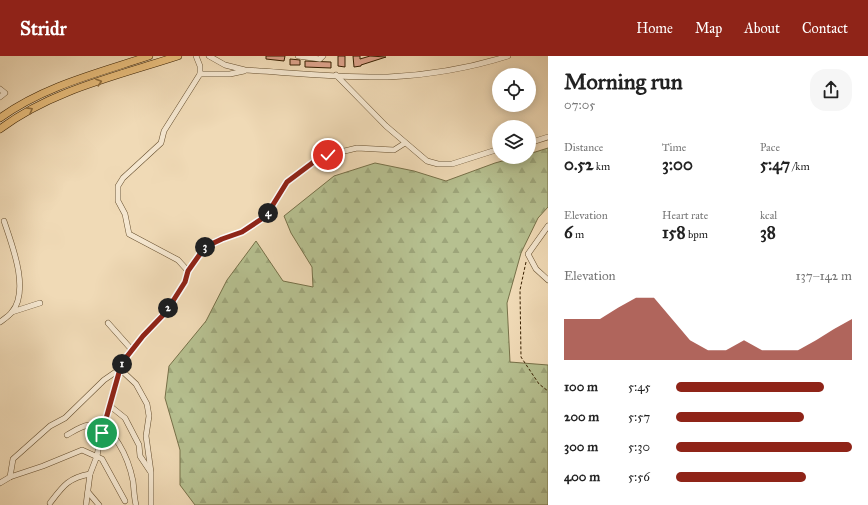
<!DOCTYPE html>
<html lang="en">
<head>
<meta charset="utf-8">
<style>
  body { margin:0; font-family:"IM FELL Great Primer",serif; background:#f6f6f6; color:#222; height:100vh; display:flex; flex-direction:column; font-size:15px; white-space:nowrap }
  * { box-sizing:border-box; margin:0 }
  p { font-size:13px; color:#767676 }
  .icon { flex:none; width:22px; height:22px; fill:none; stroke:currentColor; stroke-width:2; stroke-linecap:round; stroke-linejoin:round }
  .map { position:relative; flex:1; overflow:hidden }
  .side { display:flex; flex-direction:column; background:#fff; width:320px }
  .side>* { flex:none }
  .controls { position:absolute; left:492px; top:12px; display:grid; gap:8px }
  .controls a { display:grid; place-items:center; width:44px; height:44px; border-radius:50%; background:#fff; box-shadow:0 2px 10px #0003; font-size:20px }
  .pin { position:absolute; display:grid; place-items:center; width:34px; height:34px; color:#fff; margin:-17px; border:2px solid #fff; border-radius:50%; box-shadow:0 1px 4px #0007 }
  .km { position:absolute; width:20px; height:20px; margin:-10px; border-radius:50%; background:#222; color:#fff; font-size:11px; line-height:20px; text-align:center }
  .round { display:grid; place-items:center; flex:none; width:42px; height:42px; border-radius:16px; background:#f6f6f6 }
  .head { display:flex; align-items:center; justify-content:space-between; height:68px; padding:0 16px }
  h1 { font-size:22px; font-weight:700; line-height:30px }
  .metrics { display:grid; grid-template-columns:repeat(3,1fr); gap:6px; height:68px; padding:4px 16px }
  .metrics div { display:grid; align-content:center }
  .metrics b { font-size:17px; font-weight:700 }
  .metrics small { font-size:11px; font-weight:400 }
  .metrics p { font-size:11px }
  .chart { height:112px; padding:8px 16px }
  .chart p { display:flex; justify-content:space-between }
  .chart svg { width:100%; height:72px; margin-top:4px; fill:#8f2418; opacity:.7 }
  ul { padding:0 16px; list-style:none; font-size:13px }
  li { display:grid; grid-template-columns:64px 48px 1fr; align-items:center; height:30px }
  li i { height:10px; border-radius:5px; background:#8f2418 }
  header { display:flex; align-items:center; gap:24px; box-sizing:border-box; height:56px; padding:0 20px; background:#8f2418; color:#fff }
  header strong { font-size:19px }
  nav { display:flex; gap:22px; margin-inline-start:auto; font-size:14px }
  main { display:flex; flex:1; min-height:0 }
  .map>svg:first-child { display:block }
</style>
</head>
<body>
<header>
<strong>Stridr</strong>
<nav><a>Home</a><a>Map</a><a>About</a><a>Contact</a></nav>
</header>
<main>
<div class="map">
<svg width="548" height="449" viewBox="0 0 548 449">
  <defs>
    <pattern id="forest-firs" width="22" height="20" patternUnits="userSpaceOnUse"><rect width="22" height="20" fill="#b6c090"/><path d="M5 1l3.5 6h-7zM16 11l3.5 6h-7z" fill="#9da57a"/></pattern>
  </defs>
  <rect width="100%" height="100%" fill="#f0dab6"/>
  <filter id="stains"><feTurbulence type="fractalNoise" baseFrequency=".005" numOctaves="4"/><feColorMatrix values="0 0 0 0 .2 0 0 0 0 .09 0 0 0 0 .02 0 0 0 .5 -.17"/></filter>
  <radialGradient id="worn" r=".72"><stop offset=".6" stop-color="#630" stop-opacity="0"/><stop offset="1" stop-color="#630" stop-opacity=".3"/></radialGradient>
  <path fill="url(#forest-firs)" stroke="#767048" d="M548,92v59l-10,11 -17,35 -14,50 3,59 38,3v140h-353l-15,-20v-35l-15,-52 4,-32 37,-45 21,-41 29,-39 27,40 30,6 -1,-20 -21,-34 -7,-17 50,-40 41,-13 39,8 32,10 49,-18 22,-6h12v-3z"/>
  <g fill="#daa088" stroke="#371f00">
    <path d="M266,0h19l-1,5 -18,-2z"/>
    <path d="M338,0h7v11l-7,-1z"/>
    <path d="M353,0h7v3l10,-3 16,1 -25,8v1l-7,1z"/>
    <path d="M290,3l10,1v5h-10z"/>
    <path d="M305,5l26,1v6l-26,-1z"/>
  </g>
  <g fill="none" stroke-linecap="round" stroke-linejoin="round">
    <defs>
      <g id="minor">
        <path d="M209,0l16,9 20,5c48,3 96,8 143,7 41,-2 82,-9 120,-21"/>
        <path d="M298,0l22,3 3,-3"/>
        <path d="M200,18h30l14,-3"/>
        <path d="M336,19l50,51 41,35 11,3h14l47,-15"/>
        <path d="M0,33l5,4 -5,4"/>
        <path d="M529,87l19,-6"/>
        <path d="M548,170l-20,28 8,15 12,11"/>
        <path d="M188,215l-10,-11 -49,-26 -4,-20 -7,-13v-15l5,-8 38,-35 3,-12 36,-57v-8l-4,-10"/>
        <path d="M12,256l28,-9"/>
        <path d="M0,266c4,-3 9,-6 12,-10 18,-22 0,-67 -8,-91"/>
        <path d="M108,267l24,27"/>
        <path d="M110,350l15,12 14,27 1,11 10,15"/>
        <path d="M67,379c7,-4 14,-9 22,-10 25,-4 40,36 44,56 1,8 1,16 3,24"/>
        <path d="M10,421l3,-18 37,-33 15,-8 39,-38 16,-11 16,15 11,20 2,12 -3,20 5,36v33"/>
        <path d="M0,427l10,-6 33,-11 39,-16 20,9 23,42"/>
        <path d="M88,436l11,13"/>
        <path d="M50,447c13,-17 18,-25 40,-29"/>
        <path d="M86,449l4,-31 7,-18 5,-28 8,-22 10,-37 5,-10 18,-23 22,-24 20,-30 3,-11 17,-24 16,-8 21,-7 24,-16 21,-34 28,-21 13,-6 29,-7 37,2 11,-7"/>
      </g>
      <g id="highway">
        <path d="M0,62c44,-32 98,-45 149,-62"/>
        <path d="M0,73c52,-39 117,-53 178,-73"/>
      </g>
    </defs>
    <use href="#minor" stroke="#654e2e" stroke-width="6"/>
    <use href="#highway" stroke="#371f00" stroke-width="8"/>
    <path stroke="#371f00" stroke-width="1" stroke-dasharray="3 2" stroke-linecap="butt" d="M526,206l-6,28 1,67 18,27 9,7"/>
    <use href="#minor" stroke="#f5e7d0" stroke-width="5"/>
    <use href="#highway" stroke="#e8bd7b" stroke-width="7"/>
  </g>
  <defs><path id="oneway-chevron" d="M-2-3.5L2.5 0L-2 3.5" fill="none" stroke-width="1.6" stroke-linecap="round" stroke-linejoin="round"/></defs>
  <g stroke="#906e3e">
    <use href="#oneway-chevron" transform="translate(99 26) rotate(-18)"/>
    <use href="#oneway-chevron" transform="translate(30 54) rotate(-29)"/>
  </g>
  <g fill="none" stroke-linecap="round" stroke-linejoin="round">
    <defs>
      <path id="route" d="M102,377l18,-64 5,-10 18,-23 23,-24 19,-30 3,-11 17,-24 17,-8 20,-7 24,-16 21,-34 28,-21 13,-6"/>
    </defs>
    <use href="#route" stroke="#fff" stroke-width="8"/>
    <use href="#route" stroke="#8f2418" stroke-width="5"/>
  </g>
  <rect width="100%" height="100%" filter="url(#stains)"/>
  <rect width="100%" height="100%" fill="url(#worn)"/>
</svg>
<div class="controls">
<a><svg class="icon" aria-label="locate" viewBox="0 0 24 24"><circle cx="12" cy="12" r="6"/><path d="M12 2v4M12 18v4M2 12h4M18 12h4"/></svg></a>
<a><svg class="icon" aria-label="layers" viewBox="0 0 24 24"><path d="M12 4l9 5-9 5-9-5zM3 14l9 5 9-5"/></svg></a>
</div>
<div class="pin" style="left:102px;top:377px;background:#1e9e55"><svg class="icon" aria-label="arrive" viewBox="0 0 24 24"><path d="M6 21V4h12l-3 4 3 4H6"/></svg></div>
<div class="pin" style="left:328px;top:99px;background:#d93025"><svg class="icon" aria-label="check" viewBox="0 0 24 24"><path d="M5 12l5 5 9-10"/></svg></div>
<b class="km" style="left:122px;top:308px">1</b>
<b class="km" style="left:168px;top:252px">2</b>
<b class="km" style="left:205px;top:191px">3</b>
<b class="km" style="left:268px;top:157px">4</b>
</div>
<section class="side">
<div class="head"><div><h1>Morning run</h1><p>07:05</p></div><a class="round"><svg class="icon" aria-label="share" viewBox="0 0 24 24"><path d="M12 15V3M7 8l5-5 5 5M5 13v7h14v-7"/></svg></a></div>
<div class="metrics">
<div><p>Distance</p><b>0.52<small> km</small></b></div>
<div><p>Time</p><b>3:00</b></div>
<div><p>Pace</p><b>5:47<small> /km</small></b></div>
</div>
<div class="metrics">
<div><p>Elevation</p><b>6<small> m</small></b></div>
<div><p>Heart rate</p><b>158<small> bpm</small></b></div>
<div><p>kcal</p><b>38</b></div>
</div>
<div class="chart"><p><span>Elevation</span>137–142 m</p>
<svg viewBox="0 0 160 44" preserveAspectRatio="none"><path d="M0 44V19L10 19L20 19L30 12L40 6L50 6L60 19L70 32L80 38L90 38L100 32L110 38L120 38L130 38L140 32L150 25L160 19V44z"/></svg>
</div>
<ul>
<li><b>100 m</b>5:45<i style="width:84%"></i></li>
<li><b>200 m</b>5:57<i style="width:73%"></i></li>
<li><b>300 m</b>5:30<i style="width:100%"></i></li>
<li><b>400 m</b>5:56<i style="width:74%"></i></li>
</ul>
</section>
</main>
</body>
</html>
